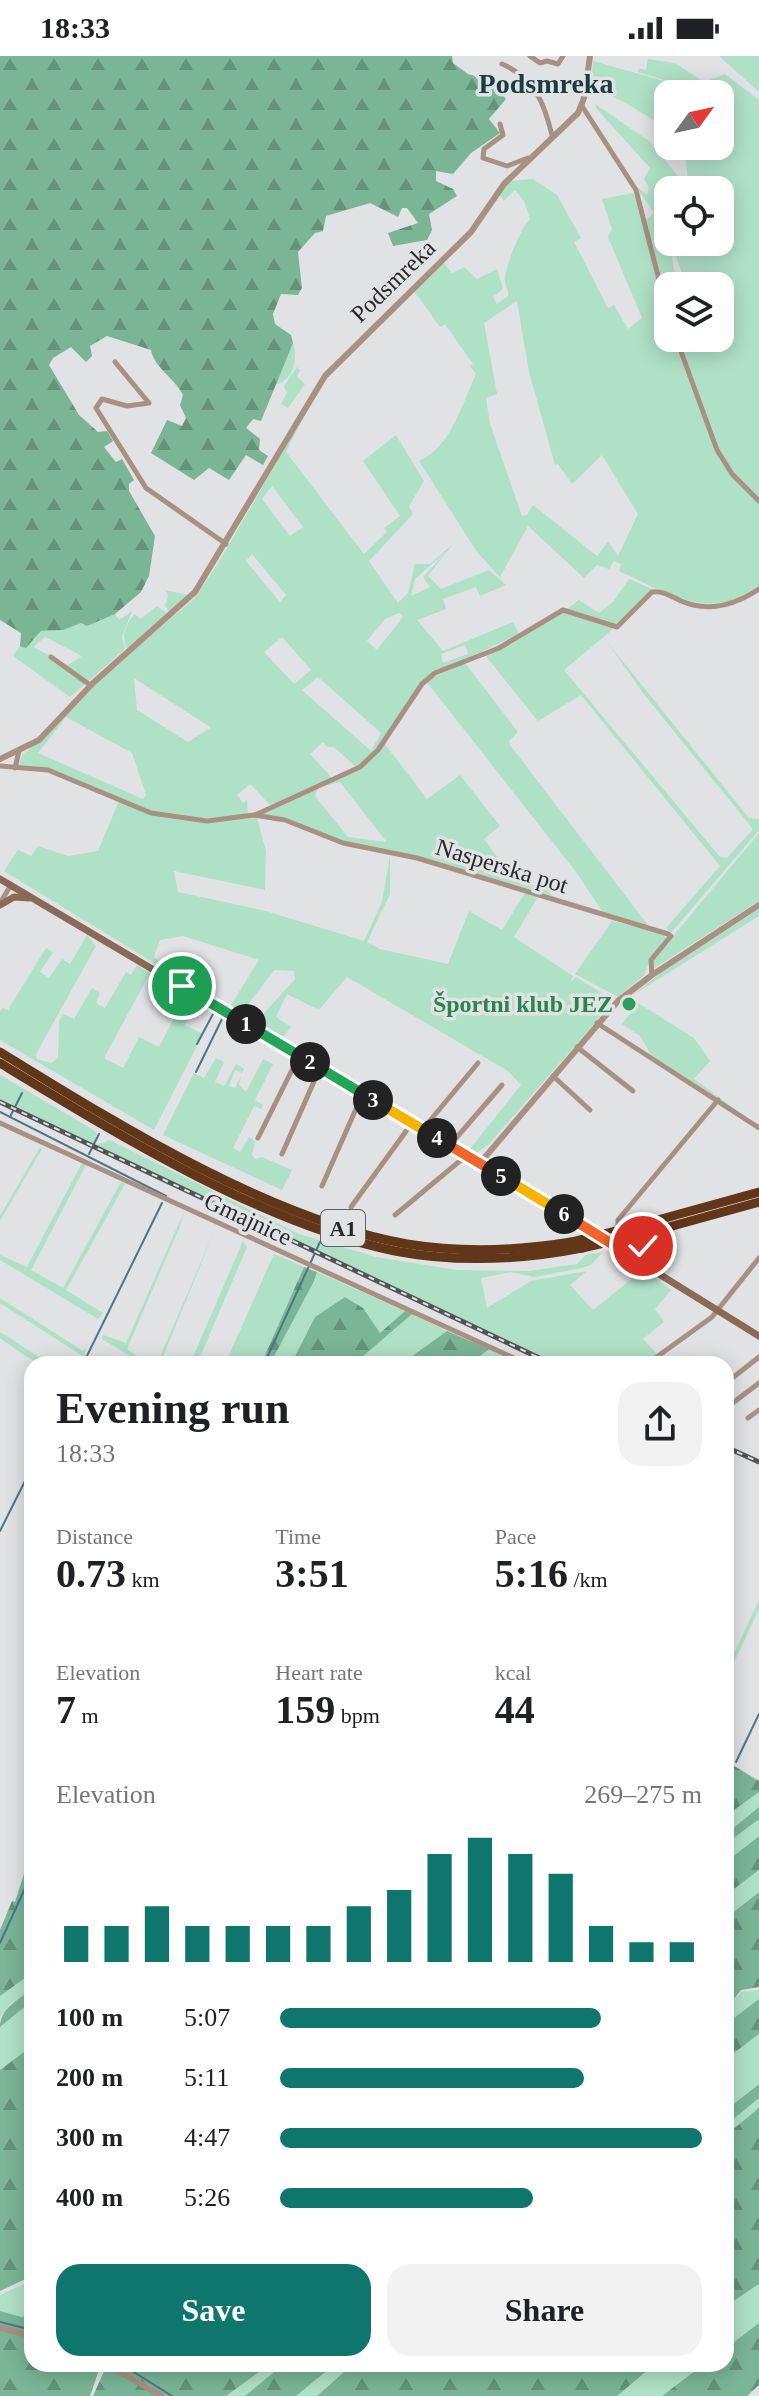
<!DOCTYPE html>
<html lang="en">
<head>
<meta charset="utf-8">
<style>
  body { margin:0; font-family:Georgia,serif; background:#f2f2f2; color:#202124; height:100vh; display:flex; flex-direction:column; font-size:30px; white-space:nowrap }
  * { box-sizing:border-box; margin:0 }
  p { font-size:26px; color:#757577 }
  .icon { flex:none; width:44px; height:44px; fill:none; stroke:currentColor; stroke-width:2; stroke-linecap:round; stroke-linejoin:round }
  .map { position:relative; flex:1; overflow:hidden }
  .side { position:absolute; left:24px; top:1300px; width:710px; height:1016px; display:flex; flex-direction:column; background:#fff; border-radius:24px; box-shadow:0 4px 20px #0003 }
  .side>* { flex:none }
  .needle { width:52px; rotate:57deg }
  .buttons { position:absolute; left:654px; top:24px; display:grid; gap:16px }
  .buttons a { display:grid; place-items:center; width:80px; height:80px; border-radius:16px; background:#fff; box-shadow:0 4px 20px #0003; font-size:40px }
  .pin { position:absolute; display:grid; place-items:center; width:68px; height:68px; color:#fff; margin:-34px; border:4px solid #fff; border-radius:50%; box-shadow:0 2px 8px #0007 }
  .km { position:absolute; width:40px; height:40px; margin:-20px; border-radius:50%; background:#222; color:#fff; font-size:22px; line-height:40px; text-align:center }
  .round { display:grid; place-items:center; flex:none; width:84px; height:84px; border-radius:24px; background:#f2f2f2 }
  .head { display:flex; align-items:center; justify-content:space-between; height:136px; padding:0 32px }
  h1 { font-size:44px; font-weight:600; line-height:60px }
  .stats { display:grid; grid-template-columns:repeat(3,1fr); gap:12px; height:136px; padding:8px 32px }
  .stats div { display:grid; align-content:center }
  .stats b { font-size:40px; font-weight:600 }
  .stats small { font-size:22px; font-weight:400 }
  .stats p { font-size:22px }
  .chart { height:224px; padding:16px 32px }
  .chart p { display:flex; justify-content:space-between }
  .chart svg { width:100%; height:144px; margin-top:8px; stroke:#0f766e; stroke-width:6 }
  .button { display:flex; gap:16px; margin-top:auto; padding:16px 32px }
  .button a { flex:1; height:92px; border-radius:24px; background:#0f766e; color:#fff; font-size:32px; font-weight:600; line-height:92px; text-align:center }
  .button a+a { background:#f2f2f2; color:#202124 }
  ul { padding:0 32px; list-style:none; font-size:26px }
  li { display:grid; grid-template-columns:128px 96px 1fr; align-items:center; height:60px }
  li i { height:20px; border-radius:10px; background:#0f766e }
  .status { display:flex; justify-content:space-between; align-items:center; height:56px; padding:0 40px; background:#fff; direction:ltr }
  .status svg { height:22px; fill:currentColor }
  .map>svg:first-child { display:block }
</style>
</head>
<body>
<div class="status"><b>18:33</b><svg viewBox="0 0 49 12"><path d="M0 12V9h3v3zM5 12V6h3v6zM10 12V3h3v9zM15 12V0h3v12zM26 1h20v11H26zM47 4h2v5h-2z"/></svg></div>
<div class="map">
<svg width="759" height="2340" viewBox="0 0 759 2340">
  <defs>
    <pattern id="forest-firs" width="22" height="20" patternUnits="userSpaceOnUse" patternTransform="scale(2)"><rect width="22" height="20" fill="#7ab596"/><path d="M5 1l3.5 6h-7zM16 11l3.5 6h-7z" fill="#64937a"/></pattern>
  </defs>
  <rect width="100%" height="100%" fill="#e1e2e4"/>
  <g fill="#afe1c6" fill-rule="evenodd">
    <path d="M719,0h40v42v-6z"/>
    <path d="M648,3l27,4 29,19 21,-8 34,26v398l-26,-25 -14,-22 -41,-113h42v-52h-34l-11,-33 3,-5 -8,-1 7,39h-9v23l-22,-89 8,-7 -19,-28 12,10 2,-8 -5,-8 6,-11 -54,-60 -1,-4 54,37 40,48 -5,-43h36v-52h-52v35l-44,-27 -33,-15 2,-26 96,27 -51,-16 1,-4 7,2zM668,134h52v52h-52z"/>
    <path d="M533,123l24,16 24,43 -7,4 34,66 6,-3 14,24 14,-11 -34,-81 4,-8 -10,-30 31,-6 4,7 31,121v17h5l43,115 13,21 30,30v82c-50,37 -91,7 -140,-15l2,-7 -7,-3 -5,8 -12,-4 -13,13 -56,-52 -28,51 -23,-25 -58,-91c32,-14 43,-57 57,-87l-6,-8 3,-2 -28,-40 -5,3 -26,-36 29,-29 9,11 12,-6 13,12 20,-10 6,20 -10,8 4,7 11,-8c1,-7 -4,-11 -3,-18 1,-13 16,-51 25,-59l-6,-18 -9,-11 -11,11 -5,-7 12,-13zM517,245l12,71 26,93 3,-1 14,20 30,-29 36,59 -20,42 -10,-14 -11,14 -64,-51 -6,10 -5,1 -32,-92 -4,-26 11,-4 -13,-71z"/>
    <path d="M293,287c5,17 1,36 -18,42z"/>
    <path d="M297,311l3,3 -3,7 8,7 -17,24 -7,-4 6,-11 -3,-7z"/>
    <path d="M307,354l-21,42 78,102 23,-22 -3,-4 16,-12 -37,-55 33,-26 28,46 -15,25 4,8 -44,47 29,42 10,-10 7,-29h15l22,-19 -24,31 13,13 48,-19 17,15 -26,11 -4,-9 -33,12 3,10 -29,11 26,31 70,-29 6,12 -91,42 -53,74 -18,18 -23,-21h-7l-4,-5 -13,12 22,24 -62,27 -20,-21 -13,11 6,8 4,-3 1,14c-33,5 -67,7 -100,-3 -43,-14 -83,-46 -130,-46l5,-11 23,-18 62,-65 86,-72 25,-37zM272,430l31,41 -13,9 -28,-37zM448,494l-25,27 7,10 -19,9 4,-17zM252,498l34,41 -6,7 -34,-41zM399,557l4,4 -26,33 -10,-9 18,-22zM282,581l29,33 -17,14 -30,-32zM465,589l3,9 -25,9 -2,-9zM318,621l63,56 -10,18 -69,-61zM134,622l76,49v1l-22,14 -51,-32zM66,661l66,36 14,42 -3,4 -105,-46z"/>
    <path d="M629,523l23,10 -38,37 -47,-17 12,-9 20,13 14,-11z"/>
    <path d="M165,534l24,5 -19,17 -5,-6 3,-11z"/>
    <path d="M157,550l11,8 -41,35c-6,-12 -1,-26 8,-35l5,5z"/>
    <path d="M132,555l-10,26 3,12 -55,48 -57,-41 7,-10 11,-2 10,-13 22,-1 19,-8 5,4 28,-12 4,6zM45,581l35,18 1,2 -13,8 -35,-18z"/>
    <path d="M563,556l50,17 -49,41 156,187 7,1 26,-29 -110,-136 -35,-50 141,175 10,1v11l-88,103 -5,-5 54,-62 -139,-171 -43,26 -53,-66z"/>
    <path d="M465,607l53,69 -9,9 1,4 141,184 -47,-15 -28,-42 -150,-191z"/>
    <path d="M384,687l43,56 33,-24 40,51 -16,13 31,42 31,7 6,8 -135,-40 -78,-15 -42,-19 -34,-7v-4c42,-23 90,-30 121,-68zM340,726l46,59v1l-38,-5 -33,-41 3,-9z"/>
    <path d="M119,745l29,13 52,8 57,-4 9,33 -1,39 -91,-19 4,21 88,19 98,30 18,-39 8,-47v39l-23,48 13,7 68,15 21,-53 33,19 23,-37 13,4 -24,40 59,39 -3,6 6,-5 38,24 -125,143 -14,10 -5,-5 51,-64 -13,-14 -161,-94 -28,33 -32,-16 -11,23 15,10 -9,12 -25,-18 38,-42 -1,-8 -20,-1 -34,45 -11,-7 30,-48 -76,-24 -23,4 -6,17 7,6 -2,3 -155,-95 14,-21 13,6 7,-10 30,10 30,-5z"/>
    <path d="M759,777v68l-106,68 -1,-7 8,-10z"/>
    <path d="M759,853v7l-126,79 29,-23z"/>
    <path d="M612,865l51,13 4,5 -16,19 -7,17 -26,22 -43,-23z"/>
    <path d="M87,879l9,11 -60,108 1,5 14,4 7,-5 1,-37 4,-7 11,5 18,-31 8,5 -4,10 9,5 21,-36 5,3 6,-10 13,8 -46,85 19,10 16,-31 20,10 27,-52 9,10 -10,20 18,9 -49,96 -154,-90v-29l3,-3 5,2 38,-62 7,4 -13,20 9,6 13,-19 8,5z"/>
    <path d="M638,947l56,35 16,23 -16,18 53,39 -96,-63 -11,-19 -18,-12z"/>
    <path d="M216,1002l8,4 -9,20 9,4 12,-22 8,5 -2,4 -7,-3 -6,16 6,2 6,-12 -2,9 7,7 17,-33 10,5 -18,36 8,5 -2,4 -7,-3 -21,42 7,4 9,-15 6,4 -3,14 3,4 7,-2 30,13 -10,20 -119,-55 31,-62 10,5z"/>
    <path d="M0,1019l92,54 5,5 -3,10 -94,-45z"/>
    <path d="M110,1084l189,94 77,23 81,13 72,1 48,-7 9,-9 17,-3 -12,13 -9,3 -48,9 -23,-5 -30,6 6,30 44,-27 56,-10 -17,14 23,25 51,-41 27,21 -16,19 9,13 -21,17 14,15c-15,12 -32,15 -48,3 -12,10 -23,9 -37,2l-5,5h-9l-462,-219z"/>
    <path d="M40,1091l2,2 -42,72v-5z"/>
    <path d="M82,1107l4,2 -55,105 32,18 58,-106 4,2 -59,106 37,23 -5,6 -98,-59v-5l27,12z"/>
    <path d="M184,1156l-4,14 -53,123 22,15h-6l-41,-25 1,-4 23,8z"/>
    <path d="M214,1176l-54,132h-3z"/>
    <path d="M243,1185l4,6 -50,117h-7z"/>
    <path d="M274,1198l30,13 -43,97h-36z"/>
    <path d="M317,1216l88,39 -25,22 -24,-30 -11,-5 -30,19 -24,47h-21z"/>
    <path d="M0,1242l83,53 3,-3 -2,9 -84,-54z"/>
    <path d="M412,1258l35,17 -46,33h-47z"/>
    <path d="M0,1276l50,32c-18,0 -35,-16 -50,-26z"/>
    <path d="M489,1293l32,15h-51z"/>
    <path d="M759,1544v9l-33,70v-9z"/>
    <path d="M759,1736v15l-33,27v-18z"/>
    <path d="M759,1763v17l-33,26v-18z"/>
    <path d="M759,1814v22l-33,26v-23z"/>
    <path d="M32,1917v17l-21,13 -11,14v-21z"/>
    <path d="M759,1934v9l-33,25v-15l15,-17z"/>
    <path d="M32,1945v45l-32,24v-43z"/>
    <path d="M759,1978v50l-33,26v-51z"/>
    <path d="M759,2042v10l-33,27v-10z"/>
    <path d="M32,2224v32l-10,5 -22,-6v-16z"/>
    <path d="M759,2228v39l-33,25v-42z"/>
    <path d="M270,2308h14l-39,32h-19z"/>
    <path d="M335,2308h18l-36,32h-21z"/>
    <path d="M655,2308h49l-42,32h-45z"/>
  </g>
  <g fill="url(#forest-firs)">
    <path d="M0,0h452l1,7 15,11 23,7 15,18 -17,20 11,14 -29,20 -18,21 -17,-3v10l17,8 4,7 -28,18 3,16 -5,10 -34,6 -5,-13 30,-10 -11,-15h-5l-4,9 -28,-14 -44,13 -3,15 -8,2 -17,19 4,36 -4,7 -17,-1 -8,20 2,10 16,11 2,8 -32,78 -8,-2 -7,9 14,11 -1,11 9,6 -5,9 -17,-10 -17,25 -20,-12 -15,12 -43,-27 16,-33 15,6 4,-8 -6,-13 3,-10c-11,-20 -28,-26 -32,-45l-44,-14 -17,10 2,10 -6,6 -15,-15 -18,11 -4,7 30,50 19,17 9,-1 6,10 -9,6 12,15 6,-3 12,21 -5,4v7l26,45 -6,40 -8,16 -26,22 -28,12 -6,-3 -18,7 -22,1 -15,17 -6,-2 1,-13 -21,-13z"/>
    <path d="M304,1211l13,5 -3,9 -44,83h-9z"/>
    <path d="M345,1241l18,11 17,25 25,-22 7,3 -58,50h-63l24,-47z"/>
    <path d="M447,1275l42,18 -19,15h-69z"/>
    <path d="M726,1705l33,20v11l-33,24z"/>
    <path d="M759,1751v12l-33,25v-10z"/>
    <path d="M759,1780v34l-33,25v-33z"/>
    <path d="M32,1808v109l-32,23v-66l12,-29 3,1 9,-28z"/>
    <path d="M759,1836v95l-18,3 -15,19v-91z"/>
    <path d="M32,1934v11l-32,26c0,-18 18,-28 32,-37z"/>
    <path d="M759,1943v35l-33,25v-35z"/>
    <path d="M32,1990v230l-32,15v-221z"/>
    <path d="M759,2028v14l-33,27v-15z"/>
    <path d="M759,2052v176l-33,22v-171z"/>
    <path d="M0,2255l22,6 10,-5v22l-32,-8z"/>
    <path d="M759,2267v62l-12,11h-85l42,-32h22v-16z"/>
    <path d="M0,2274l32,9v25h69l-11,32h-90z"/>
    <path d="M112,2308h158l-44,32h-59z"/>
    <path d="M284,2308h51l-39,32h-51z"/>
    <path d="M353,2308h302l-38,32h-300z"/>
    <path d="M106,2311l53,29h-66z"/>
  </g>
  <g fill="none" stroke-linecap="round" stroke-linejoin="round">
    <g stroke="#4c768a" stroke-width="2">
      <path d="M197,988l16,-30"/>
      <path d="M196,1016l26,-53"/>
      <path d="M0,1056l166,84"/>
      <path d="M10,1061l12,-24"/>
      <path d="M89,1098l10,-20"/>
      <path d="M83,1308l79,-161"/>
      <path d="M264,1308l56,-122"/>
      <path d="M726,1424l4,-9"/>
      <path d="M0,1475l32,-64"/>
      <path d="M736,1706l23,-48"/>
      <path d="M0,1887l32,-70"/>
      <path d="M0,2266l32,8"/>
      <path d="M121,2308l51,32"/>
    </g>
    <g stroke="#a89183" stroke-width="5">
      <path d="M530,0l10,7 7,-2 11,3 5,-8"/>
      <path d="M502,8c33,14 42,39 50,71"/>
      <path d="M582,50l54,84 32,125"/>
      <path d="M500,68l3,11 -19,14 -1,9 24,8 21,-8"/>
      <path d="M676,282l41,112 15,24 27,27"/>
      <path d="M115,306l34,41 -22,3 -25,-7 -6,9 50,80 80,56"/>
      <path d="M51,601l39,28"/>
      <path d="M0,710l48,4 103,43 56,8 47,-6 31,5 58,23 74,15 251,76 3,2 -20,24 1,15"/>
      <path d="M15,712l4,-17"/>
      <path d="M255,759l105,-48 18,-17 44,-66 13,-11 64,-25 64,-38 54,17 35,-35c10,-2 20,5 29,9 28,12 54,4 78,-12"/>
      <path d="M0,847l11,-18"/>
      <path d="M597,967l162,105"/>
      <path d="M577,991l56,44"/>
      <path d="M553,1020l37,34"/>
      <path d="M0,1067l527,241"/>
      <path d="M423,1073l55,-66"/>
      <path d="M258,1082l41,-82"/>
      <path d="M450,1089l52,-60"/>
      <path d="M282,1098l38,-86"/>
      <path d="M322,1130l41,-93"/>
      <path d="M351,1151l61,-84"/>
      <path d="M395,1159l72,-60"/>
      <path d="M623,1173l-5,-3v-6l100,-120"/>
      <path d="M634,1181l9,9 -8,12"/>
      <path d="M647,1308l65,-47 47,-59"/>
      <path d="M726,1327l33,-26"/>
      <path d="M726,1352l33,-25"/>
      <path d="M748,1362l11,-8"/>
    </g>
    <g stroke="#a89183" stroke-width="6">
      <path d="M0,703l39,-19 54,-57 102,-91 130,-216 146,-144 33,-48 74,-71 6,-15 6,-42"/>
      <path d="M480,1107l138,-162 34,-26 107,-70"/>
      <path d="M0,2272l32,8"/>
      <path d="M106,2308l56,32"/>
    </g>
    <g stroke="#8a6a56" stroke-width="7">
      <path d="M0,823l480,284 279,173"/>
      <path d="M0,849l14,-8 15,1"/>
    </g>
    <g stroke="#613619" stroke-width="9">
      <path d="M0,996c117,72 271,168 407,192 55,9 109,7 164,-2"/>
      <path d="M0,1007c115,70 262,161 395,188 62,12 125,9 187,-3"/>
      <path d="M636,1170l123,-34"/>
      <path d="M647,1177l112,-31"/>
    </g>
    <defs>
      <g id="rail">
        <path d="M0,1046l552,262"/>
        <path d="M726,1391l33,15"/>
      </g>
    </defs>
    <use href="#rail" stroke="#535355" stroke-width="5"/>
    <use href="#rail" stroke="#e1e2e4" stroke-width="2" stroke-dasharray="6" stroke-linecap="butt"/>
    <g stroke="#613619" stroke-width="9">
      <path d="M571,1186l65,-16"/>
      <path d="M582,1192l65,-15"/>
    </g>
  </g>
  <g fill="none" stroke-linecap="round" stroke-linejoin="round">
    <defs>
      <path id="split-1" d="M182,930l64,38"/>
      <path id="split-2" d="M246,968l64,38"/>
      <path id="split-3" d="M310,1006l63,38"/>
      <path id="split-4" d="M373,1044l64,38"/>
      <path id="split-5" d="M437,1082l64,38"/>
      <path id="split-6" d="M501,1120l63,38"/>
      <path id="split-7" d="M564,1158l64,40"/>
      <path id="split-8" d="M628,1198l7,4 8,-12"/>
    </defs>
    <use href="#split-1" stroke="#fff" stroke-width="16"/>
    <use href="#split-2" stroke="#fff" stroke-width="16"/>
    <use href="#split-3" stroke="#fff" stroke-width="16"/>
    <use href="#split-4" stroke="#fff" stroke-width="16"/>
    <use href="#split-5" stroke="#fff" stroke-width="16"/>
    <use href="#split-6" stroke="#fff" stroke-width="16"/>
    <use href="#split-7" stroke="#fff" stroke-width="16"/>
    <use href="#split-8" stroke="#fff" stroke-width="16"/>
    <use href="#split-1" stroke="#22a559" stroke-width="10"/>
    <use href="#split-2" stroke="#22a559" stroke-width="10"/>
    <use href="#split-3" stroke="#22a559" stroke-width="10"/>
    <use href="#split-4" stroke="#f5b400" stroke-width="10"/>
    <use href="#split-5" stroke="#f0652b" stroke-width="10"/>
    <use href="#split-6" stroke="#f5b400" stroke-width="10"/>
    <use href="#split-7" stroke="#f0652b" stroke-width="10"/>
    <use href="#split-8" stroke="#f5b400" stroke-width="10"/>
  </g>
  <circle fill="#2e9e5b" stroke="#e1e2e4" stroke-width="3" cx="629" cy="948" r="8"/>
  <g text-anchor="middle" stroke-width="7" stroke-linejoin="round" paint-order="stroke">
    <rect fill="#e1e2e4" stroke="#606061" stroke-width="2" x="321" y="1154" width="44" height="36" rx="6"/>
    <g font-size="22" font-weight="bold" fill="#282829">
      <text x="343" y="1180">A1</text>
    </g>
    <g font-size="24" fill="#282829" stroke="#e1e2e4">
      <text transform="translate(393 225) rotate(-44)" y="8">Podsmreka</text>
      <text transform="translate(502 810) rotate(17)" y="8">Nasperska pot</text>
      <text transform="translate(248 1163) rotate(25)" y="8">Gmajnice</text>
    </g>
    <g font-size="24" font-weight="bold" fill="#27864d" stroke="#e1e2e4" text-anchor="end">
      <text x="613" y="956">Športni klub JEZ</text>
    </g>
    <g font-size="28" font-weight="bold" fill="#1b3d41" stroke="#e1e2e4">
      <text x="546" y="37">Podsmreka</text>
    </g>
  </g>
</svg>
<div class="buttons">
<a><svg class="needle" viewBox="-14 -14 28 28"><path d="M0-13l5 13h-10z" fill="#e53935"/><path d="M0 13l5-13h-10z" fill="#757577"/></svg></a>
<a><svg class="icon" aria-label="locate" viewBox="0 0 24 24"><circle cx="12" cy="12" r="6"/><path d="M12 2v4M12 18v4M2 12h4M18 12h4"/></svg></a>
<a><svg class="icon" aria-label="layers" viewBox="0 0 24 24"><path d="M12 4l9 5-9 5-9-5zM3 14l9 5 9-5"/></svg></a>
</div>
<div class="pin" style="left:182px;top:930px;background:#1e9e55"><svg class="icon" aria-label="arrive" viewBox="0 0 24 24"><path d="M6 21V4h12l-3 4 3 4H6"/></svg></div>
<div class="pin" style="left:643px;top:1190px;background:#d93025"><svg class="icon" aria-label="check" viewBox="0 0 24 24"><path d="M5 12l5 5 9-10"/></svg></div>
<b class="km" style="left:246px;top:968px">1</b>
<b class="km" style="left:310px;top:1006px">2</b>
<b class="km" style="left:373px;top:1044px">3</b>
<b class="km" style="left:437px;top:1082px">4</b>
<b class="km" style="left:501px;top:1120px">5</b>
<b class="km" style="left:564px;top:1158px">6</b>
<section class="side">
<div class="head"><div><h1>Evening run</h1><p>18:33</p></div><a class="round"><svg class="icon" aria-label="share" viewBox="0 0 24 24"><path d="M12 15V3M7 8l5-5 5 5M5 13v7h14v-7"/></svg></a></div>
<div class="stats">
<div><p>Distance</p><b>0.73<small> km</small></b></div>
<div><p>Time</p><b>3:51</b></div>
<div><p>Pace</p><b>5:16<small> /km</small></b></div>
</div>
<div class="stats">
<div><p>Elevation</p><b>7<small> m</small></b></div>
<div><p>Heart rate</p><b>159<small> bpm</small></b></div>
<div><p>kcal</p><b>44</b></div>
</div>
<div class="chart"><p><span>Elevation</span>269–275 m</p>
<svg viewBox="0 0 160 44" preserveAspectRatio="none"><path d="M5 44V33M15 44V33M25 44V27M35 44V33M45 44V33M55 44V33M65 44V33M75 44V27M85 44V22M95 44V11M105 44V6M115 44V11M125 44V17M135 44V33M145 44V38M155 44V38"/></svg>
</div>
<ul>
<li><b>100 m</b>5:07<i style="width:76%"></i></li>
<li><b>200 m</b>5:11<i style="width:72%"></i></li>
<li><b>300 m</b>4:47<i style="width:100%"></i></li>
<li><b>400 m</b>5:26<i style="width:60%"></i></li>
</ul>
<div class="button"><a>Save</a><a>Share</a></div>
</section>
</div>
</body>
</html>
